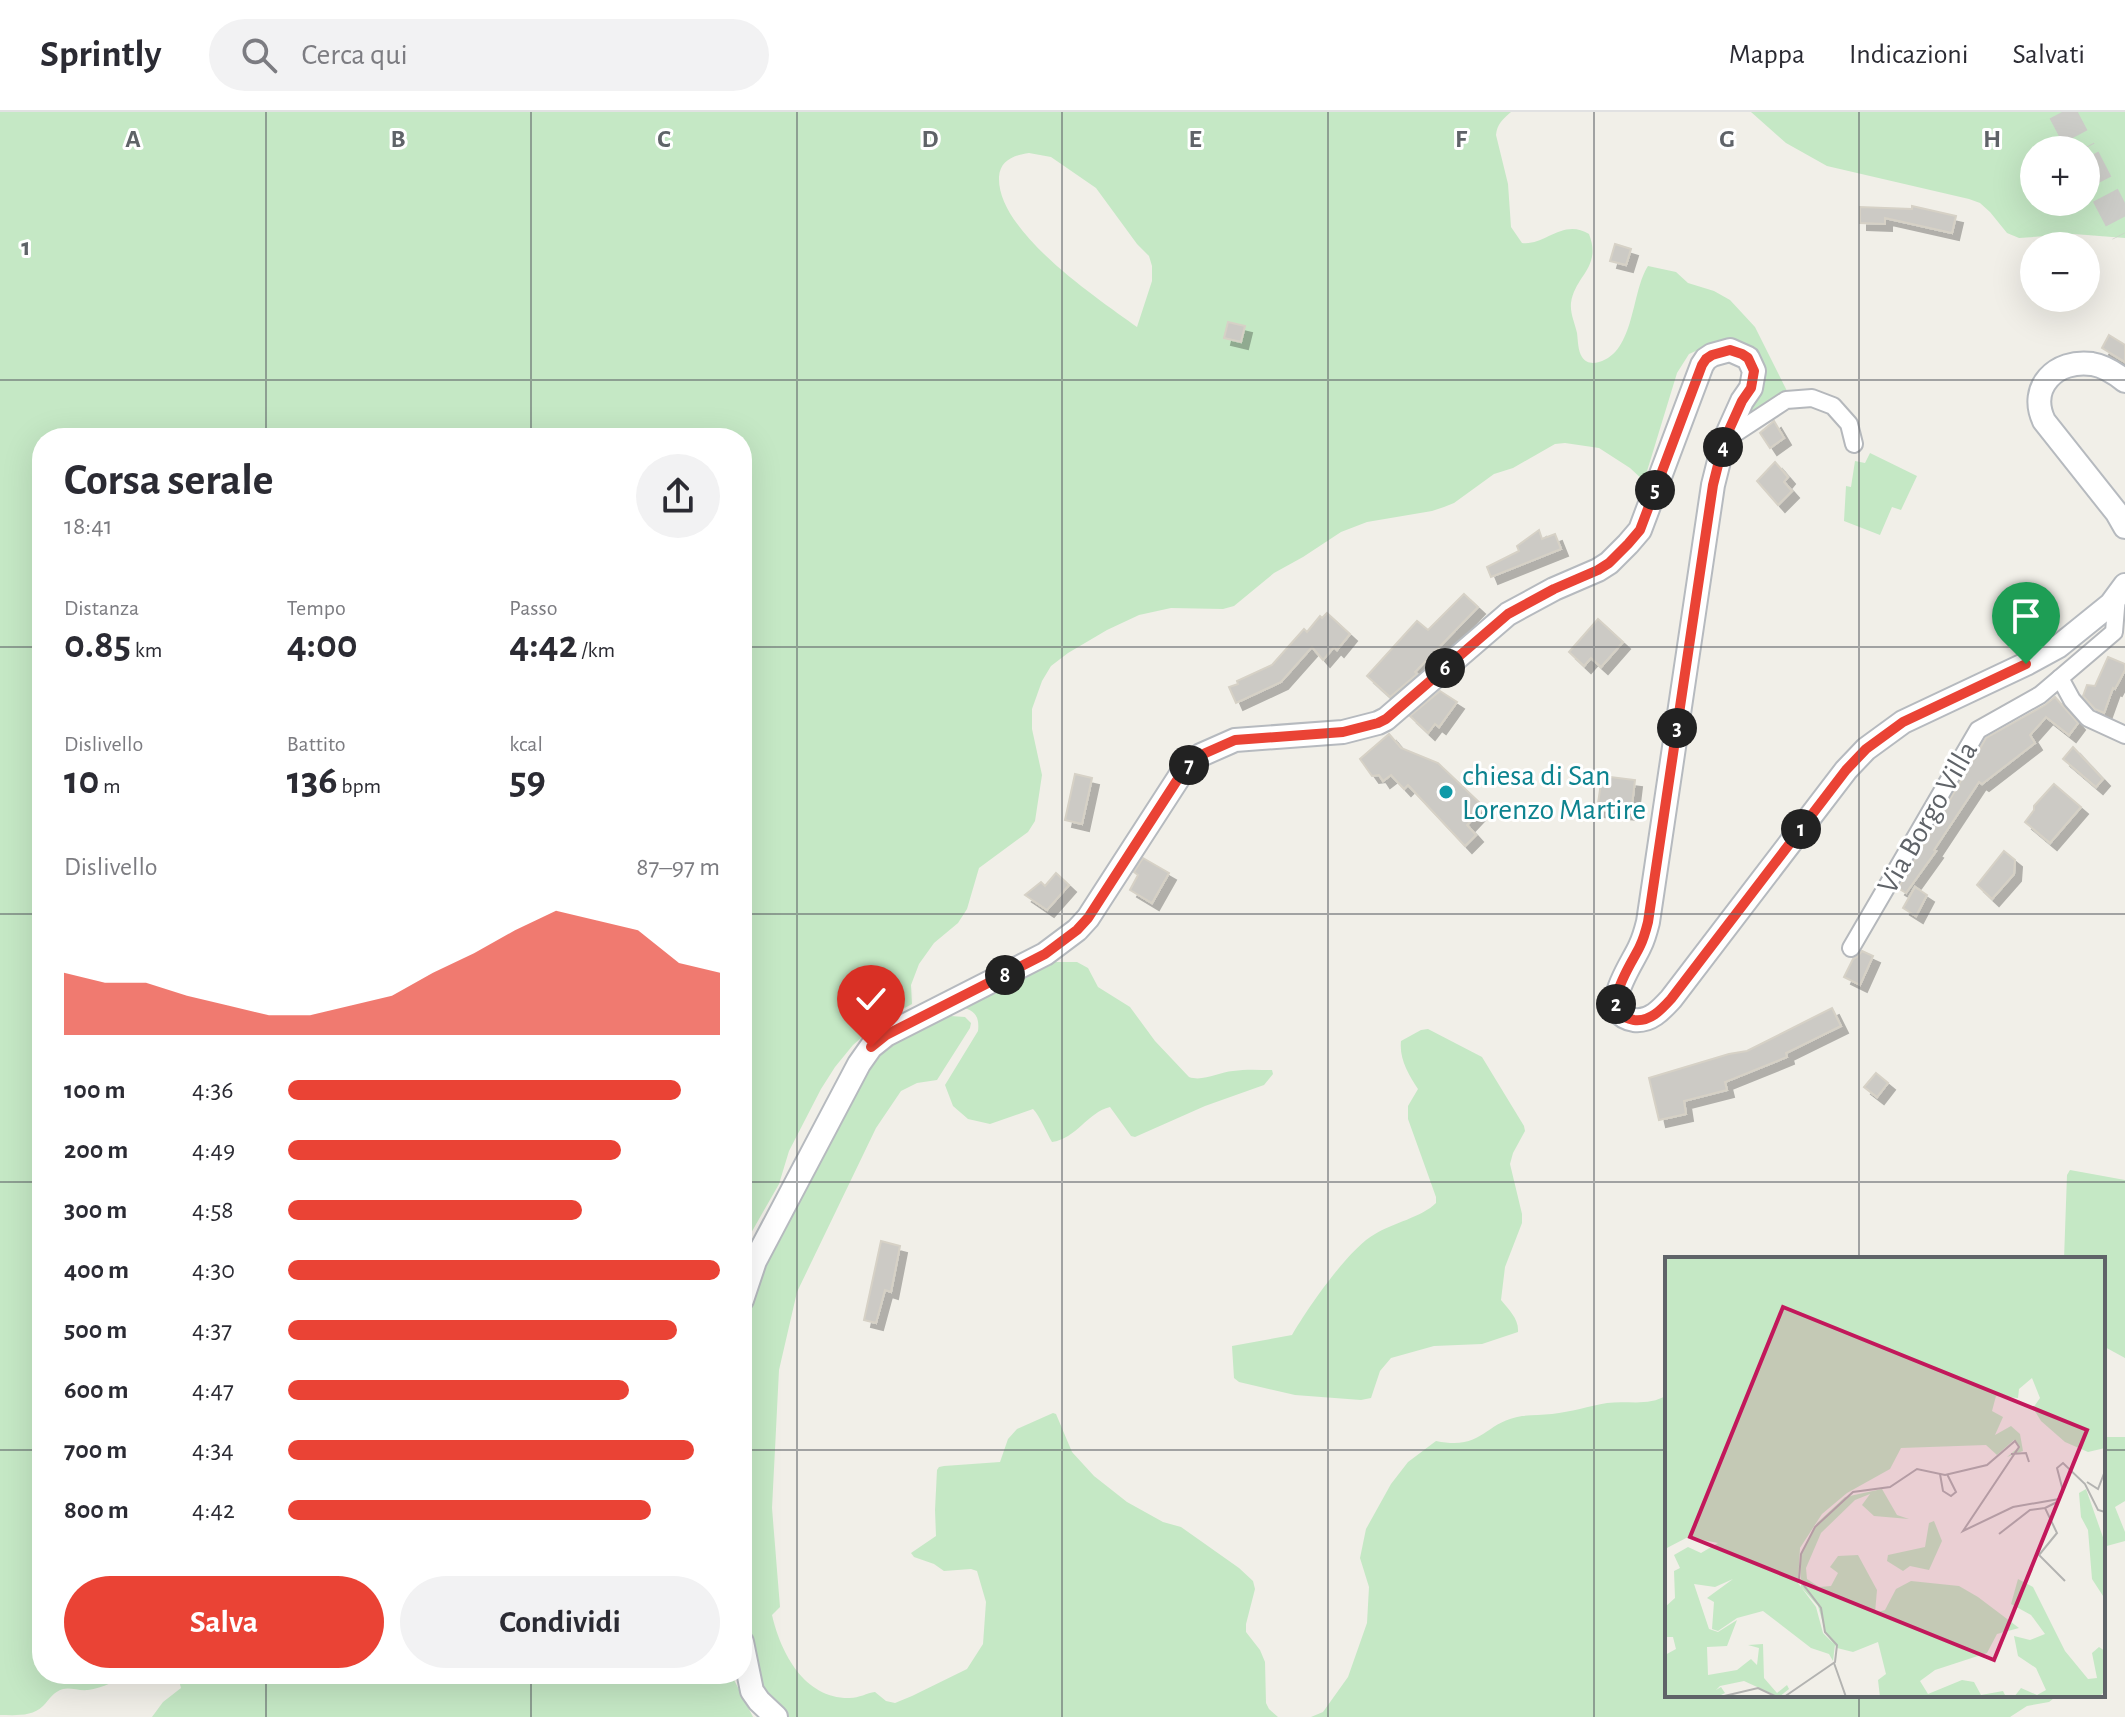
<!DOCTYPE html>
<html lang="it">
<head>
<meta charset="utf-8">
<style>
  body { margin:0; font-family:"Alegreya Sans",sans-serif; background:#f2f2f3; color:#2b2b33; height:100vh; display:flex; flex-direction:column; font-size:30px; white-space:nowrap }
  * { box-sizing:border-box; margin:0 }
  p { font-size:26px; color:#7c7c81 }
  .icon { flex:none; width:44px; height:44px; fill:none; stroke:currentColor; stroke-width:2; stroke-linecap:round; stroke-linejoin:round }
  .map { position:relative; flex:1; overflow:hidden }
  .details { position:absolute; left:32px; top:316px; width:720px; height:1256px; display:flex; flex-direction:column; background:#fff; border-radius:32px; box-shadow:0 8px 32px #0002 }
  .details>* { flex:none }
  .tools { position:absolute; left:2020px; top:24px; display:grid; gap:16px }
  .tools a { display:grid; place-items:center; width:80px; height:80px; border-radius:50%; background:#fff; box-shadow:0 8px 32px #0002; font-size:40px }
  .pin { position:absolute; display:grid; place-items:center; width:68px; height:68px; color:#fff; margin:-82px -34px; border-radius:50% 50% 50% 0; rotate:-45deg; box-shadow:0 0 8px #0007 }
  .pin .icon { rotate:45deg }
  .km { position:absolute; width:40px; height:40px; margin:-20px; border-radius:50%; background:#222; color:#fff; font-size:22px; line-height:40px; text-align:center }
  .round { display:grid; place-items:center; flex:none; width:84px; height:84px; border-radius:42px; background:#f2f2f3 }
  .overview { display:flex; align-items:center; justify-content:space-between; height:136px; padding:0 32px }
  h1 { font-size:44px; font-weight:700; line-height:60px }
  .metrics { display:grid; grid-template-columns:repeat(3,1fr); gap:12px; height:136px; padding:8px 32px }
  .metrics div { display:grid; align-content:center }
  .metrics b { font-size:40px; font-weight:700 }
  .metrics small { font-size:22px; font-weight:400 }
  .metrics p { font-size:22px }
  .chart { height:224px; padding:16px 32px }
  .chart p { display:flex; justify-content:space-between }
  .chart svg { width:100%; height:144px; margin-top:8px; fill:#ea4335; opacity:.7 }
  .cta { display:flex; gap:16px; margin-top:auto; padding:16px 32px }
  .cta a { flex:1; height:92px; border-radius:48px; background:#ea4335; color:#fff; font-size:32px; font-weight:700; line-height:92px; text-align:center }
  .cta a+a { background:#f2f2f3; color:#2b2b33 }
  ul { padding:0 32px; list-style:none; font-size:26px }
  li { display:grid; grid-template-columns:128px 96px 1fr; align-items:center; height:60px }
  li i { height:20px; border-radius:10px; background:#ea4335 }
  header { display:flex; align-items:center; gap:48px; box-sizing:border-box; height:112px; padding:0 40px; background:#fff; border-bottom:2px solid #e1e1e2 }
  header strong { font-size:38px }
  nav { display:flex; gap:44px; margin-inline-start:auto; font-size:28px }
  .search { width:560px; height:72px; background:#f2f2f3; display:flex; align-items:center; gap:20px; box-sizing:border-box; padding:0 28px; border-radius:44px; color:#7c7c81; font-size:30px }
  .map>svg:first-child { display:block }
</style>
</head>
<body>
<header>
<strong>Sprintly</strong>
<div class="search"><svg class="icon" aria-label="search" viewBox="0 0 24 24"><circle cx="10" cy="10" r="6"/><path d="M15 15l6 6"/></svg>Cerca qui</div>
<nav><a>Mappa</a><a>Indicazioni</a><a>Salvati</a></nav>
</header>
<div class="map">
<svg width="2125" height="1605" viewBox="0 0 2125 1605">
  <defs>
    <filter id="shadow"><feDropShadow dx="7" dy="7" stdDeviation="0" flood-color="#0004"/></filter>
  </defs>
  <rect width="100%" height="100%" fill="#f1efe8"/>
  <g fill="#c5e8c5" fill-rule="evenodd">
    <path d="M0,0h1511c-8,7 -14,12 -15,23l12,49 3,43 11,16c23,3 41,-25 67,-9 13,34 -14,41 -18,69 -1,11 4,20 6,30 1,8 1,18 5,24 4,6 10,7 17,5 36,-10 32,-70 49,-96l28,6 12,11 26,8 16,9 25,27 34,68 -58,44 24,-62 -46,-32 -20,9 -12,19 -33,108 -14,-13 -31,-20 -34,-5 -10,1 -42,24 -19,6 -40,29 -10,4 -12,4 -65,11 -26,10 -38,25 -29,16 -40,33 -11,3 -52,-1 -32,7 -32,15 -39,23 -17,13 -9,15 -10,28v20l10,46 -7,46 -7,11 -49,36 -12,41 -9,14 -24,20 -15,21 -8,21 1,19 -33,18 -26,23 -18,22 -14,22 -32,62 -10,33 -37,65v-811h-700v1236h89c-14,6 -28,14 -43,16 -9,1 -18,-3 -25,-1 -10,3 -13,10 -20,17 -11,11 -28,9 -43,9zM1029,41l22,4 45,31 41,56 12,12 3,10v15l-15,46c-40,-29 -140,-95 -138,-150 1,-17 16,-22 30,-24z"/>
    <path d="M1751,0h374v126l-51,-4 -55,4 -12,-5 -17,-21 -10,-9 -11,-4 -142,-33 -41,-23zM2034,38h52v52h-52z"/>
    <path d="M1870,341l47,23 -16,34 -9,-3 -12,28 -36,-14 2,-35 5,1 4,-26 10,2z"/>
    <path d="M1040,850h37l11,6 10,19 32,20 25,34 34,36c14,5 30,-5 44,-6 13,-2 26,-1 39,-1l1,4 -9,11 -59,21 -70,31 -4,-1 -21,-29c-22,5 -34,32 -58,35 -6,-10 -12,-26 -19,-33l-43,15 -22,-5 -15,-13 -8,-21 33,-54c2,-16 -5,-23 -21,-24z"/>
    <path d="M936,903l29,2 6,6 -1,5 -33,52 -20,3 -16,8 -25,37 -79,164 -18,78 -7,138 8,99 -8,8c9,39 33,84 78,83 9,0 17,-5 25,-6l11,9 9,2 17,-7 55,-27 16,-25 3,-42 -9,-31 -6,-2 -27,2 -10,-7 -20,-7 -3,-4 25,-17 -1,-26 2,-40 2,-3 5,-1 56,-4 8,-23 9,-10 36,-16 3,1 16,38 22,24 33,26 36,20 18,5 17,12 41,29 14,13 2,8 -9,35v8l14,18 5,12 1,41 3,6 9,8h-508l-28,-54v-376l122,-232z"/>
    <path d="M1428,917l54,28 42,69 1,5 -12,22 -3,11 12,50v9l-17,44 -4,33c8,10 18,19 17,32l-36,12 -48,2 -43,12 -11,13 -9,27 -10,2 -66,-5 -56,-13 -5,-4 -2,-32 60,-11c15,-26 57,-87 83,-101 18,-11 47,-17 61,-31v-6l-28,-78v-13l10,-17c-9,-14 -19,-30 -17,-48l20,-11z"/>
    <path d="M2070,1058l55,10v178l-22,-12v-87h-39l3,-84z"/>
    <path d="M1667,1283v300h391l-9,7 -22,4 -17,11h-699l12,-5 25,-35 19,-54 2,-36 -9,-29 6,-29 25,-45 17,-22 28,-21c48,10 47,-19 86,-25 10,-1 20,-1 30,-2 19,-2 37,-8 55,-11 21,-3 41,4 60,-8z"/>
    <path d="M2103,1325h22v64l-10,6 10,25v9l-22,6z"/>
    <path d="M174,1562h557l22,43h-601l11,-15 18,-14 -3,-11z"/>
  </g>
  <g fill="#cccac5" stroke="#d6d1c6" stroke-width="2" filter="url(#shadow)">
    <path d="M1912,94l44,10 -4,17 -67,-15v6l-25,-1v-16l52,2z"/>
    <path d="M1615,132l16,5 -5,16 -16,-4z"/>
    <path d="M1228,210l17,4 -4,16 -17,-4z"/>
    <path d="M2109,223l16,10v17l-23,-14z"/>
    <path d="M1774,309l10,17 -14,10 -10,-15z"/>
    <path d="M1775,350l13,15 -4,5 8,9 -14,14 -21,-24z"/>
    <path d="M1539,418l3,9 13,-5 6,15 -70,28 -4,-10 32,-16 -2,-5z"/>
    <path d="M1464,482l14,13 -63,65 2,2 -27,23 -23,-21 50,-55 11,9z"/>
    <path d="M1327,501l23,21 -13,16 -3,-3 -11,13 -11,-13 -31,35 -45,21 -7,-16 9,-3 -1,-3 35,-16 32,-36 3,3 13,-16 2,2z"/>
    <path d="M1598,507l25,23 -22,25 -10,-9 -7,8 -15,-14z"/>
    <path d="M2108,545l17,7v6l-10,19 -2,-1 -9,25 -9,-4 -12,-13 4,-11 8,1z"/>
    <path d="M1440,579l17,11 -18,25 -4,-3 -7,9 -18,-17z"/>
    <path d="M2055,585l23,26 -9,12 -23,-18 -16,18 5,8 -53,41 -3,-2 -45,68 2,1 -30,42 -8,-5 88,-150 59,-33z"/>
    <path d="M1389,622l12,14 37,15 46,44 -17,18 9,10 -11,11 -57,-61 -4,4 -13,-14 -8,6 -4,-6 -7,1 -12,-17z"/>
    <path d="M2073,635l30,32 -7,8 -33,-28z"/>
    <path d="M1075,662l17,4 -10,46 -17,-4z"/>
    <path d="M1602,664l33,4 -4,33 -34,-3z"/>
    <path d="M2054,672l27,23 -31,36 -25,-21 9,-12v-4z"/>
    <path d="M2004,739l11,9 -1,14 -22,25 -15,-14z"/>
    <path d="M1143,746l26,15 -17,30 -22,-13 8,-15 -4,-3z"/>
    <path d="M1056,761l13,12 -22,25 -22,-15 16,-13 4,4z"/>
    <path d="M1915,775l12,8 -11,21 -13,-8z"/>
    <path d="M1862,839l11,5 -13,29 -16,-8 9,-18 4,-2z"/>
    <path d="M1832,896l9,18 -55,27 1,4 -62,25 2,8 -43,11 2,13 -27,6 -10,-42 80,-24 18,-3z"/>
    <path d="M1876,961l12,10 -11,14 -13,-10z"/>
    <path d="M881,1129l19,5 -9,46 -6,-2 -9,33 -12,-3z"/>
  </g>
  <g fill="none" stroke-linecap="round" stroke-linejoin="round">
    <g stroke="#ccccc8" stroke-width="28" stroke-dasharray="28 14" stroke-linecap="butt">
      <path d="M2062,0l20,38"/>
      <path d="M2086,46l39,75"/>
    </g>
    <defs>
      <g id="street">
        <path d="M1725,328l61,-40 26,-2 21,8 16,18 5,20"/>
        <path d="M2117,484l-3,36 -54,46 12,22 16,18 37,17"/>
        <path d="M1851,836l127,-218 62,-35 20,-17"/>
      </g>
      <g id="secondary">
        <path d="M2125,269c-10,-8 -21,-15 -33,-17 -36,-5 -64,23 -48,57l73,92 8,14"/>
        <path d="M742,1188l13,-39 104,-197 12,-17 15,-12 159,-81 32,-24 11,-12 97,-150 16,-13 34,-15 108,-8 35,-9 8,-4 122,-105 46,-25 44,-19 11,-7 19,-19 12,-14 62,-165 4,-6 6,-4 18,-5 18,8 6,13 -3,17 -9,13 -18,40 -11,44 -65,437c-2,8 -4,16 -8,24 -8,19 -45,67 -6,74 16,2 27,-10 37,-21l175,-229 20,-21 37,-27 123,-58 33,-18 52,-42 14,-19"/>
        <path d="M742,1530l10,49 7,10 17,16"/>
      </g>
    </defs>
    <use href="#street" stroke="#b5b8bc" stroke-width="20"/>
    <use href="#secondary" stroke="#b6babf" stroke-width="26"/>
    <use href="#street" stroke="#fff" stroke-width="16"/>
    <use href="#secondary" stroke="#fff" stroke-width="22"/>
  </g>
  <g fill="none" stroke-linecap="round" stroke-linejoin="round">
    <defs>
      <path id="route" d="M871,935l15,-12 159,-81 32,-24 11,-12 97,-150 16,-13 34,-15 108,-8 35,-9 8,-4 122,-105 46,-25 44,-19 11,-7 19,-19 12,-14 62,-165 4,-6 6,-4 18,-5 12,4 6,4 6,13 -3,17 -9,13 -18,40 -11,44 -65,437c-2,8 -4,16 -8,24 -8,18 -45,67 -6,74 16,2 27,-10 37,-21l175,-229 20,-21 37,-27 123,-58"/>
    </defs>
    <use href="#route" stroke="#fff" stroke-width="16"/>
    <use href="#route" stroke="#ea4335" stroke-width="10"/>
  </g>
  <path fill="none" stroke="#5f6368" stroke-width="2" stroke-opacity="0.55" d="M266,0v326M531,0v326M797,0v1605M1062,0v1605M1328,0v1605M1594,0v1605M1859,0v1147M0,268h2125M0,535h42M742,535h1383M0,802h42M742,802h1383M0,1070h42M742,1070h1383M0,1338h42M742,1338h925M2103,1338h22M266,1562v43M531,1562v43M1859,1583v22"/>
  <circle fill="#0f9aa8" stroke="#fff" stroke-width="3" cx="1446" cy="680" r="8"/>
  <g text-anchor="middle" stroke-width="6" stroke-linejoin="round" paint-order="stroke">
    <g font-size="30" fill="#0d838f" stroke="#fff" text-anchor="start">
      <text x="1462" y="673">chiesa di San<tspan x="1462" dy="34">Lorenzo Martire</tspan></text>
    </g>
    <g font-size="30" fill="#5f6368" stroke="#fff">
      <text transform="translate(1927 705) rotate(-60)" y="10">Via Borgo Villa</text>
    </g>
  </g>
  <g transform="translate(1665 1145)">
    <rect width="440" height="440" fill="#f1efe8"/>
    <path d="M0,0h440v191l-17,4 -23,-10 -24,-21 -8,-13 7,-10 -8,-20 -13,11 -1,9 -22,-2 -4,15 11,6 -8,18 16,-9 9,8 3,17 -16,6 12,-10 -5,-7 -17,15 -11,-10 -85,3 -11,21 -43,24 -25,21 -22,34 -2,35 18,24 7,26 12,12 -2,16 -4,-7 -18,-6 -48,-37 -26,7 -19,13 -6,-2 2,-27 -7,-4 26,-19 -18,8 -21,-3 15,45 9,3 19,-12 -10,26 -20,1 1,28 29,-5 14,-11 6,6 2,-17 -11,-3 15,-1 1,34 13,15 10,-8 2,4 -10,8 -35,-16 -24,5 -4,4 5,-3 4,6 -8,4h-52v-42l11,-6 -3,-12h-8v-30l10,-9 -1,-27 6,-3 -6,-13 14,-8 13,6 17,-10 -30,-6 -23,12zM217,232l15,26 12,4 -35,-3 -12,-11 8,-11 -15,6 -34,33 -15,35 1,11 12,8 12,-1 7,-13 -8,-6 8,-11 20,-1 19,35 -2,23 10,-3 11,-21 15,-8 48,5 19,11 41,31 -22,6 -10,19 -52,17 -15,11 8,13 34,-14 12,2 7,13 22,-4 3,6h-126l-2,-17 8,-6 -8,-32 -25,10 -16,-4 -11,-14 -8,-28 -17,-19 -1,-30 17,-34 28,-26zM421,232l19,54v56l-13,-20 -4,-49 -7,-13 -2,-24zM269,264l8,20 -13,29 -19,-4 -7,5 -16,-10 1,-6 37,-8 4,-24zM353,322l15,8 32,64 23,28 9,-1 -5,-25 7,-6 6,4v40l-6,6h-85l7,-9 16,7 9,-5 -10,-22 -18,-12 -4,-20 16,4 15,-6 -14,-19 -20,-11z" fill="#c5e8c5"/>
    <path fill="none" stroke="#b3b3b1" stroke-width="2" d="M346,197l15,-1 3,9M275,217l3,17 8,5 5,-4 -9,-18M422,225l11,7 7,-18M392,245l-12,6 12,25 -18,22 26,26M334,277l31,-24 15,-2M169,406l12,34M55,440l38,-9 19,9M119,440l51,-35 2,-17 -12,-13 -4,-24 -22,-29 2,-25 14,-27 38,-35 37,-5 27,-18 28,6 42,-10 28,-24 4,6 -56,84 50,-24 46,-8 4,-8 -6,-23 6,-5 22,21 13,26 7,2"/>
    <path fill="#c2185b" fill-opacity="0.15" stroke="#c2185b" stroke-width="4" d="M118,50l304,123 -93,230 -304,-123z"/>
    <rect width="440" height="440" fill="none" stroke="#5f6368" stroke-width="4"/>
  </g>
  <g font-size="26" text-anchor="middle" font-weight="bold" fill="#5f6368" stroke="#fff" stroke-width="6" stroke-linejoin="round" paint-order="stroke">
    <text x="133" y="35">A</text>
    <text x="398" y="35">B</text>
    <text x="664" y="35">C</text>
    <text x="930" y="35">D</text>
    <text x="1195" y="35">E</text>
    <text x="1461" y="35">F</text>
    <text x="1727" y="35">G</text>
    <text x="1992" y="35">H</text>
    <text x="26" y="143">1</text>
  </g>
</svg>
<div class="tools">
<a>+</a>
<a>−</a>
</div>
<div class="pin" style="left:2026px;top:552px;background:#1e9e55"><svg class="icon" aria-label="arrive" viewBox="0 0 24 24"><path d="M6 21V4h12l-3 4 3 4H6"/></svg></div>
<div class="pin" style="left:871px;top:935px;background:#d93025"><svg class="icon" aria-label="check" viewBox="0 0 24 24"><path d="M5 12l5 5 9-10"/></svg></div>
<b class="km" style="left:1801px;top:717px">1</b>
<b class="km" style="left:1616px;top:892px">2</b>
<b class="km" style="left:1677px;top:616px">3</b>
<b class="km" style="left:1723px;top:335px">4</b>
<b class="km" style="left:1655px;top:378px">5</b>
<b class="km" style="left:1445px;top:556px">6</b>
<b class="km" style="left:1189px;top:653px">7</b>
<b class="km" style="left:1005px;top:863px">8</b>
<section class="details">
<div class="overview"><div><h1>Corsa serale</h1><p>18:41</p></div><a class="round"><svg class="icon" aria-label="share" viewBox="0 0 24 24"><path d="M12 15V3M7 8l5-5 5 5M5 13v7h14v-7"/></svg></a></div>
<div class="metrics">
<div><p>Distanza</p><b>0.85<small> km</small></b></div>
<div><p>Tempo</p><b>4:00</b></div>
<div><p>Passo</p><b>4:42<small> /km</small></b></div>
</div>
<div class="metrics">
<div><p>Dislivello</p><b>10<small> m</small></b></div>
<div><p>Battito</p><b>136<small> bpm</small></b></div>
<div><p>kcal</p><b>59</b></div>
</div>
<div class="chart"><p><span>Dislivello</span>87–97 m</p>
<svg viewBox="0 0 160 44" preserveAspectRatio="none"><path d="M0 44V25L10 28L20 28L30 32L40 35L50 38L60 38L70 35L80 32L90 25L100 19L110 12L120 6L130 9L140 12L150 22L160 25V44z"/></svg>
</div>
<ul>
<li><b>100 m</b>4:36<i style="width:91%"></i></li>
<li><b>200 m</b>4:49<i style="width:77%"></i></li>
<li><b>300 m</b>4:58<i style="width:68%"></i></li>
<li><b>400 m</b>4:30<i style="width:100%"></i></li>
<li><b>500 m</b>4:37<i style="width:90%"></i></li>
<li><b>600 m</b>4:47<i style="width:79%"></i></li>
<li><b>700 m</b>4:34<i style="width:94%"></i></li>
<li><b>800 m</b>4:42<i style="width:84%"></i></li>
</ul>
<div class="cta"><a>Salva</a><a>Condividi</a></div>
</section>
</div>
</body>
</html>
